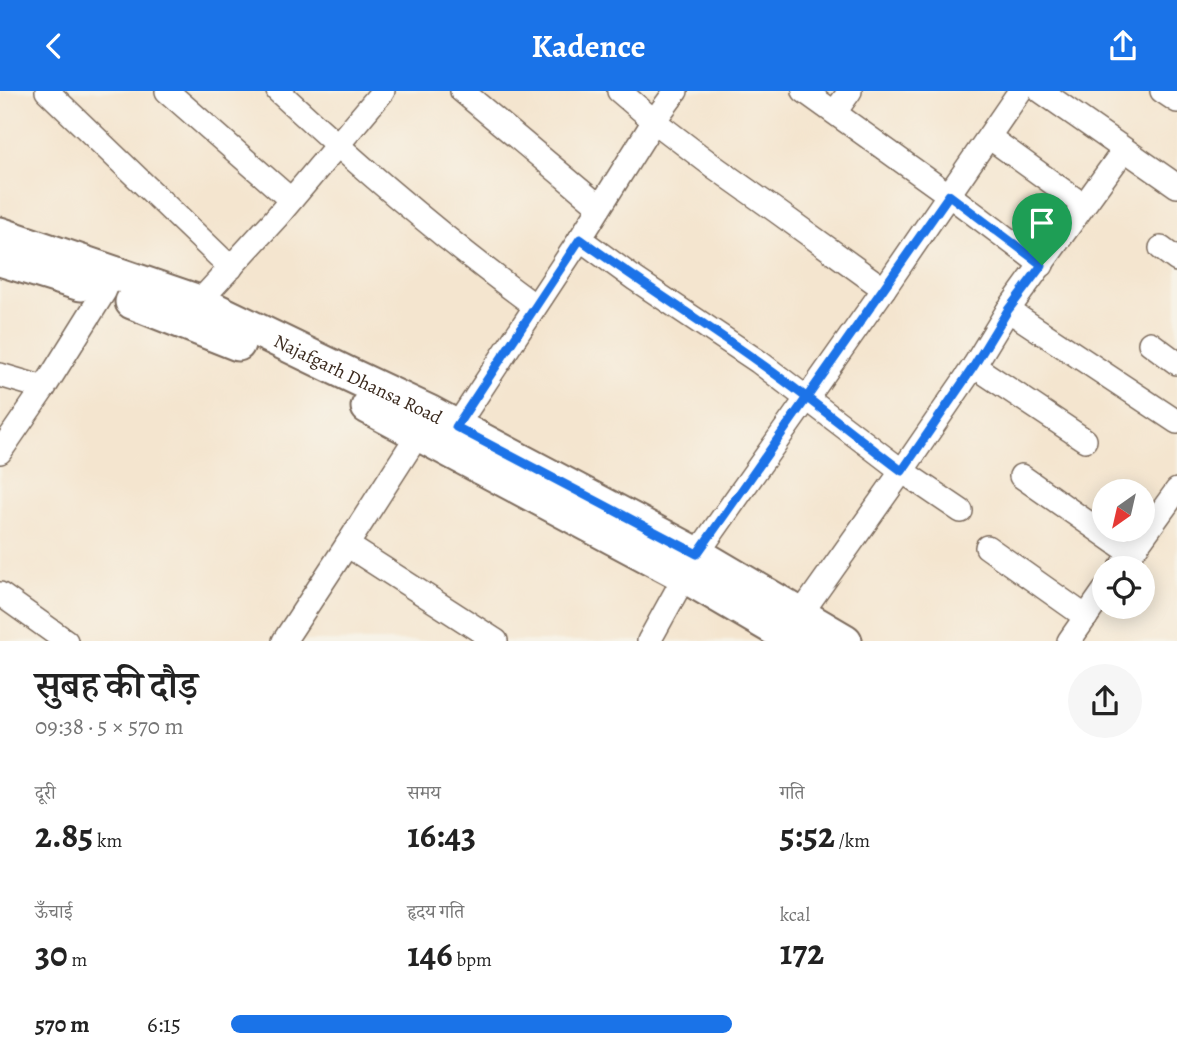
<!DOCTYPE html>
<html lang="hi">
<head>
<meta charset="utf-8">
<style>
  body { margin:0; font-family:Alegreya,"Noto Serif Devanagari",serif; background:#f6f6f6; color:#222; height:100vh; display:flex; flex-direction:column; font-size:26px; white-space:nowrap }
  * { box-sizing:border-box; margin:0 }
  p { font-size:23px; color:#767676 }
  .icon { flex:none; width:38px; height:38px; fill:none; stroke:currentColor; stroke-width:2; stroke-linecap:round; stroke-linejoin:round }
  .map { position:relative; height:550px; overflow:hidden }
  .sheet { display:flex; flex-direction:column; background:#fff; flex:1 }
  .sheet>* { flex:none }
  .needle { width:46px; rotate:214deg }
  .tools { position:absolute; left:1092px; top:388px; display:grid; gap:14px }
  .tools a { display:grid; place-items:center; width:63px; height:63px; border-radius:50%; background:#fff; box-shadow:0 4px 18px #0003; font-size:35px }
  .pin { position:absolute; display:grid; place-items:center; width:60px; height:60px; color:#fff; margin:-72px -30px; border-radius:50% 50% 50% 0; rotate:-45deg; box-shadow:0 0 7px #0007 }
  .pin .icon { rotate:45deg }
  .round { display:grid; place-items:center; flex:none; width:74px; height:74px; border-radius:37px; background:#f6f6f6 }
  .summary { display:flex; align-items:center; justify-content:space-between; height:119px; padding:0 35px }
  h1 { font-size:38px; font-weight:600; line-height:52px }
  .figures { display:grid; grid-template-columns:repeat(3,1fr); gap:10px; height:119px; padding:7px 35px }
  .figures div { display:grid; align-content:center }
  .figures b { font-size:35px; font-weight:600 }
  .figures small { font-size:19px; font-weight:400 }
  .figures p { font-size:19px }
  ul { padding:0 35px; list-style:none; font-size:23px }
  li { display:grid; grid-template-columns:112px 84px 1fr; align-items:center; height:52px }
  li i { height:18px; border-radius:9px; background:#1a73e8 }
  header { display:flex; justify-content:space-between; align-items:center; height:91px; padding:0 35px; background:#1a73e8; color:#fff; font-size:32px; font-weight:600 }
  .map>svg:first-child { display:block }
</style>
</head>
<body>
<header><svg class="icon" aria-label="back" viewBox="0 0 24 24"><path d="M15 5l-7 7 7 7"/></svg>Kadence<svg class="icon" aria-label="share" viewBox="0 0 24 24"><path d="M12 15V3M7 8l5-5 5 5M5 13v7h14v-7"/></svg></header>
<div class="map">
<svg width="1177" height="550" viewBox="0 0 1177 550">
  <rect width="100%" height="100%" fill="#f7f3e8"/>
  <filter id="ink" filterUnits="userSpaceOnUse"><feTurbulence type="fractalNoise" baseFrequency=".0143" numOctaves="2"/><feDisplacementMap in="SourceGraphic" scale="14" xChannelSelector="R" yChannelSelector="G"/><feConvolveMatrix kernelMatrix="1 2 1 2 8 2 1 2 1" color-interpolation-filters="sRGB"/></filter>
  <filter id="wash" filterUnits="userSpaceOnUse"><feTurbulence type="fractalNoise" baseFrequency=".00686" numOctaves="4" result="noise"/><feDisplacementMap in="SourceGraphic" scale="28" xChannelSelector="R" yChannelSelector="G"/><feGaussianBlur stdDeviation="1.57" result="paint"/><feColorMatrix in="noise" values="0 0 0 0 0 0 0 0 0 0 0 0 0 0 0 0 0 1.4 0 .05"/><feComposite in="paint" operator="in"/></filter>
  <g filter="url(#wash)">
    <rect width="100%" height="100%" fill="#f4e5cf"/>
  </g>
  <g filter="url(#ink)">
    <g fill="none" stroke-linecap="round" stroke-linejoin="round">
      <defs>
        <g id="street">
          <path d="M47,0l184,177"/>
          <path d="M167,0l124,109"/>
          <path d="M278,0c82,76 167,149 257,215"/>
          <path d="M462,0l137,115"/>
          <path d="M619,0l35,30 59,45 62,44 109,79"/>
          <path d="M804,0l145,104 93,70"/>
          <path d="M1041,0l136,95"/>
          <path d="M1162,0l15,10"/>
          <path d="M835,21l15,-21"/>
          <path d="M989,46l94,68"/>
          <path d="M580,148l55,40 124,83 143,109 59,40"/>
          <path d="M1161,157l16,12"/>
          <path d="M199,211l77,-84 107,-127"/>
          <path d="M1008,219l169,112"/>
          <path d="M1150,252l27,20"/>
          <path d="M974,275l111,74"/>
          <path d="M0,284l44,13"/>
          <path d="M456,336l124,-188 74,-118 22,-30"/>
          <path d="M0,361l44,-64 60,-96 8,-19"/>
          <path d="M1021,385l110,77"/>
          <path d="M347,454l149,96"/>
          <path d="M987,456l99,70"/>
          <path d="M1120,478l57,-79"/>
          <path d="M0,503l66,47"/>
          <path d="M800,524l102,-144 72,-105 34,-56 116,-160"/>
          <path d="M284,550l63,-96 79,-123"/>
          <path d="M649,550l48,-87 187,-265 136,-198"/>
          <path d="M1069,550l35,-50"/>
        </g>
        <g id="secondary">
          <path id="s1" d="M0,143l199,68 147,71 85,40 266,141 148,87"/>
          <path d="M0,168l81,25"/>
          <path d="M132,211l106,42"/>
          <path d="M368,316l317,169 111,65"/>
        </g>
      </defs>
      <use href="#street" stroke="#7c6b5c" stroke-width="26"/>
      <use href="#secondary" stroke="#7c6b5c" stroke-width="37"/>
      <use href="#street" stroke="#fff" stroke-width="23"/>
      <use href="#secondary" stroke="#fff" stroke-width="33"/>
    </g>
  </g>
  <g fill="none" stroke-linecap="round" stroke-linejoin="round" filter="url(#ink)">
    <defs>
      <path id="route" d="M1042,174l-93,-70c-83,120 -168,239 -252,359l-241,-127 124,-188c58,42 118,80 177,122 50,35 97,74 145,110l72,-105 34,-56 34,-45"/>
    </defs>
    <use href="#route" stroke="#fff" stroke-width="14"/>
    <use href="#route" stroke="#1a73e8" stroke-width="9"/>
  </g>
  <g text-anchor="middle" stroke-width="5" stroke-linejoin="round" paint-order="stroke">
    <g font-size="19" fill="#3b2a1e" stroke="#f7f3e8">
      <text dy="7" stroke="none"><textPath href="#s1" startOffset="387">Najafgarh Dhansa Road</textPath></text>
    </g>
  </g>
</svg>
<div class="tools">
<a><svg class="needle" viewBox="-14 -14 28 28"><path d="M0-13l5 13h-10z" fill="#e53935"/><path d="M0 13l5-13h-10z" fill="#767676"/></svg></a>
<a><svg class="icon" aria-label="locate" viewBox="0 0 24 24"><circle cx="12" cy="12" r="6"/><path d="M12 2v4M12 18v4M2 12h4M18 12h4"/></svg></a>
</div>
<div class="pin" style="left:1042px;top:174px;background:#1e9e55"><svg class="icon" aria-label="arrive" viewBox="0 0 24 24"><path d="M6 21V4h12l-3 4 3 4H6"/></svg></div>
</div>
<section class="sheet">
<div class="summary"><div><h1>सुबह की दौड़</h1><p>09:38 · 5 × 570 m</p></div><a class="round"><svg class="icon" aria-label="share" viewBox="0 0 24 24"><path d="M12 15V3M7 8l5-5 5 5M5 13v7h14v-7"/></svg></a></div>
<div class="figures">
<div><p>दूरी</p><b>2.85<small> km</small></b></div>
<div><p>समय</p><b>16:43</b></div>
<div><p>गति</p><b>5:52<small> /km</small></b></div>
</div>
<div class="figures">
<div><p>ऊँचाई</p><b>30<small> m</small></b></div>
<div><p>हृदय गति</p><b>146<small> bpm</small></b></div>
<div><p>kcal</p><b>172</b></div>
</div>
<ul>
<li><b>570 m</b>6:15<i style="width:55%"></i></li>
</ul>
</section>
</body>
</html>
